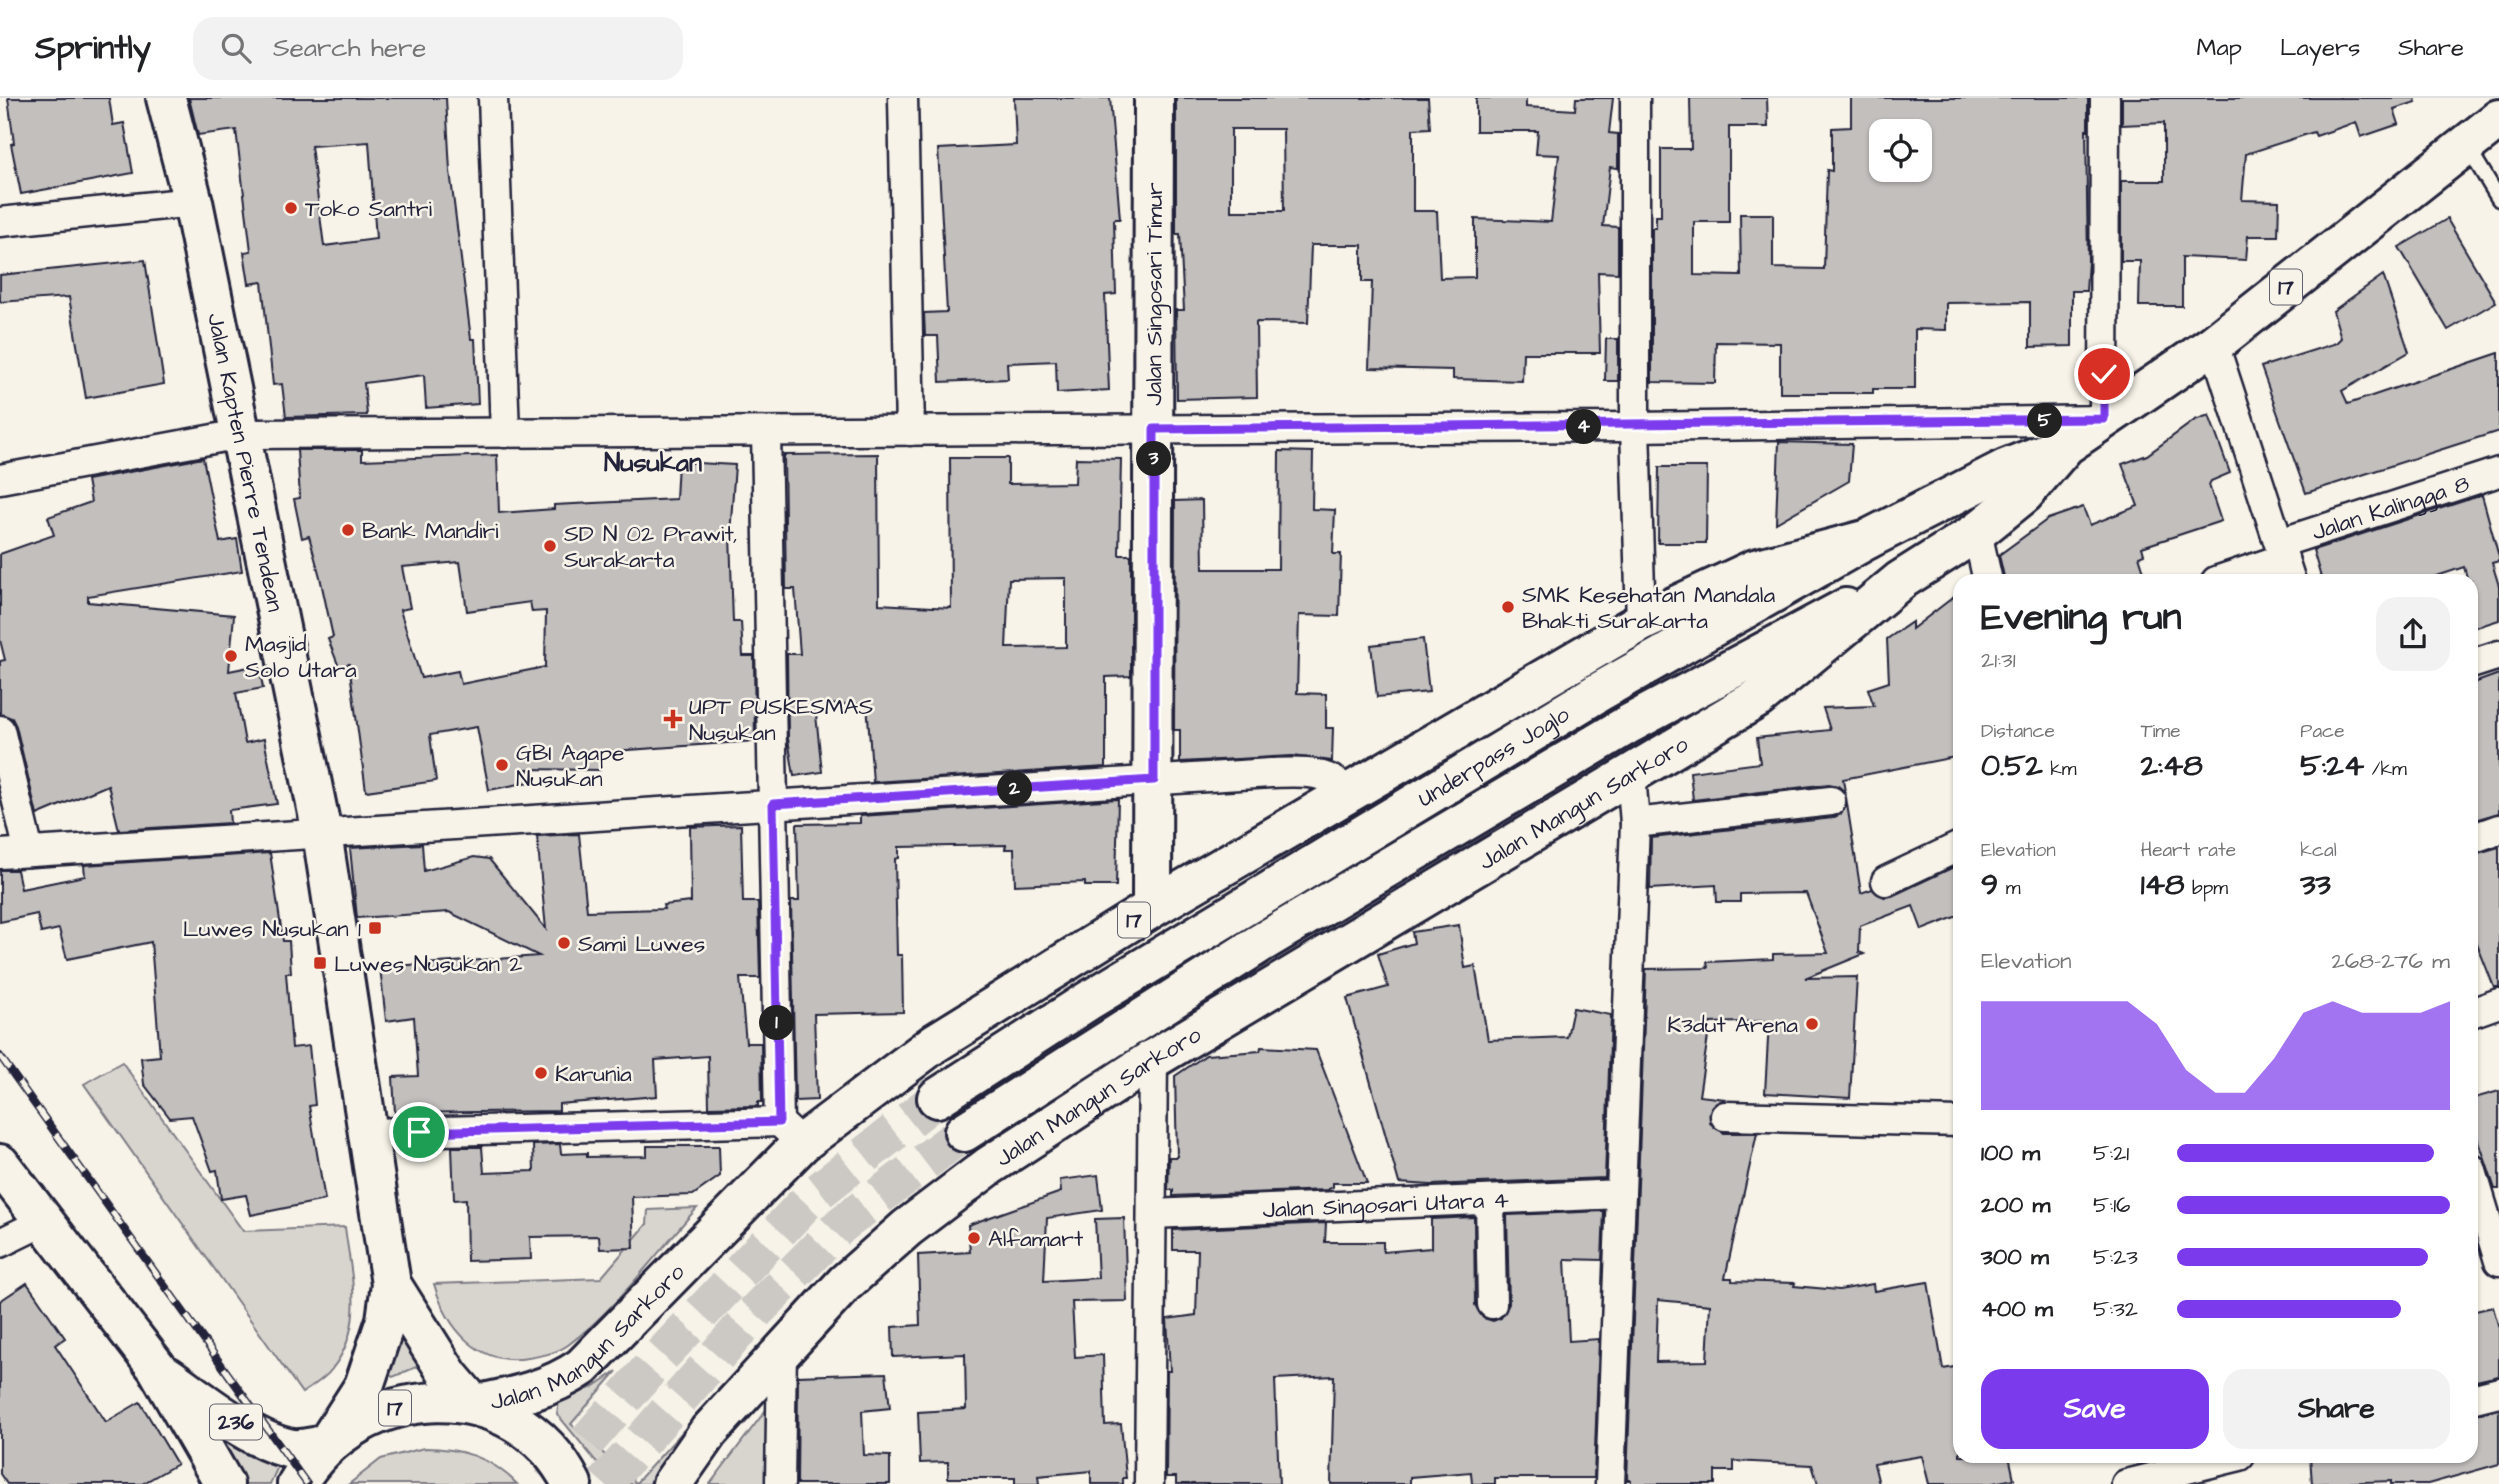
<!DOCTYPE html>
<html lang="en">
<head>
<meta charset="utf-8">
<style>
  body { margin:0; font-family:"Architects Daughter",sans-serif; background:#f2f2f2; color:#202124; height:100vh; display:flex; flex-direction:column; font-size:26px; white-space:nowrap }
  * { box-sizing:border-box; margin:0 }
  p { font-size:23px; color:#757577 }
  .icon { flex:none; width:38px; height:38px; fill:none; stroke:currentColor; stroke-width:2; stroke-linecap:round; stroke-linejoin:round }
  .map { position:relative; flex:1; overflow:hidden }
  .sheet { position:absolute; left:1953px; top:476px; width:525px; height:889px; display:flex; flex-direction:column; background:#fff; border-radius:21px; box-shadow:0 2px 5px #0004 }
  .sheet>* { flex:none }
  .fabs { position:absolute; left:1869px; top:21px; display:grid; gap:14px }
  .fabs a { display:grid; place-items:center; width:63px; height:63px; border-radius:14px; background:#fff; box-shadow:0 2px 5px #0004; font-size:35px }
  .pin { position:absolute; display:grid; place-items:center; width:60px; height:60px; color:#fff; margin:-30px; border:4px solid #fff; border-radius:50%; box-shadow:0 2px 7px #0007 }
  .km { position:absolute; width:35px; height:35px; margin:-18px; border-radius:50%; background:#222; color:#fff; font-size:19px; line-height:35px; text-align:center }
  .round { display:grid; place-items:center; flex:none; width:74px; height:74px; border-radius:21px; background:#f2f2f2 }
  .overview { display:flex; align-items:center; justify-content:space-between; height:119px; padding:0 28px }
  h1 { font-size:38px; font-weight:700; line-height:52px }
  .stats { display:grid; grid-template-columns:repeat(3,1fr); gap:10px; height:119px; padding:7px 28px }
  .stats div { display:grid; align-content:center }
  .stats b { font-size:30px; font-weight:700 }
  .stats small { font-size:19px; font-weight:400 }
  .stats p { font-size:19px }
  .chart { height:196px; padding:14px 28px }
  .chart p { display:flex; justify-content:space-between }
  .chart svg { width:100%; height:126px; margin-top:7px; fill:#7c3aed; opacity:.7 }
  .primary-button { display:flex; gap:14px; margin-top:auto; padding:14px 28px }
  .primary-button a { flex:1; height:80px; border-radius:21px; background:#7c3aed; color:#fff; font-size:28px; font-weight:700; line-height:80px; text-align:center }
  .primary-button a+a { background:#f2f2f2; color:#202124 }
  ul { padding:0 28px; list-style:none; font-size:23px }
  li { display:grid; grid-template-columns:112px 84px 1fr; align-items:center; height:52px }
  li i { height:18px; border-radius:9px; background:#7c3aed }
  header { display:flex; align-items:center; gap:42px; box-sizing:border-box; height:98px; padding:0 35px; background:#fff; border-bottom:2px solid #e0e0e0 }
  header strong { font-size:33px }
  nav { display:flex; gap:38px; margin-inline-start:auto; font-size:24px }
  .search { width:490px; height:63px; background:#f2f2f2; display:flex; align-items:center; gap:18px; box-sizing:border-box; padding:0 24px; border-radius:21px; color:#757577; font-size:26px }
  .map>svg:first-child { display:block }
</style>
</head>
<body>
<header>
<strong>Sprintly</strong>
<div class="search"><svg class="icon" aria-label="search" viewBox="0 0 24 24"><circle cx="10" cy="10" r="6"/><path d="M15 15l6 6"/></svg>Search here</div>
<nav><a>Map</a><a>Layers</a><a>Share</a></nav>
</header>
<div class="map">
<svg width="2499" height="1386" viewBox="0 0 2499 1386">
  <rect width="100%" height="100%" fill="#f7f3e8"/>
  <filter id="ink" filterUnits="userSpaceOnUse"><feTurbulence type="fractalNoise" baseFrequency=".0143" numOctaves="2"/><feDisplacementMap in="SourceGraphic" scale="14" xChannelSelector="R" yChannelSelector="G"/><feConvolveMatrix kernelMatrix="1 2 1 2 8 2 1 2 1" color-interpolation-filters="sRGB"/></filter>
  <g filter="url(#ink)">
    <g fill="#d8d5cf" stroke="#7d7c85" stroke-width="2">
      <path d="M122,964l121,169 102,-4c6,49 21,99 -13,142 -7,10 -20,17 -30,24l-218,-309z"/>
      <path d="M697,1110c-38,42 -83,104 -129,137 -11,8 -26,11 -40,13 -50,9 -81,-30 -94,-74l167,-6 46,-54 1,-14z"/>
      <path d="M401,1237l20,30 -28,12 -6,-3z"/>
      <path d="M617,1273l-46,53 65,59 47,-52 4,2 -38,51h-42l-8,-19 -42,-51 2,-13 34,-14z"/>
      <path d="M769,1308l1,78h-60z"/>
      <path d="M216,1335l64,29 -10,22h-32z"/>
      <path d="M424,1350c37,0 67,9 93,36h-168l32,-25z"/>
    </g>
    <g fill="#c2bfbd" stroke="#22223b" stroke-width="2" fill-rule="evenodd">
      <path d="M8,0h101l4,27 11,-2 9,50 -112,21 -10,-50 3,-1z"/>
      <path d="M189,0h257l4,73 21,168h4l3,65 -52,4 -2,-33 -60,8 3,32 -81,2 -4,-33 -9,1 -11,-103 -13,2 -5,-32 7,-1 -15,-121 -38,5zM369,44l7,97 -52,7 -13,-100z"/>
      <path d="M1014,0h96l10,121h-6l2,75 -11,1 4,95 -52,3 -1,-32 -49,2 1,16 -68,3 -2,-46h-13l-1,-23 23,-1 -9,-163 78,-4z"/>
      <path d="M1176,0h252l2,30 -17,1v82h24l3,67 35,-1v-58l76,3 8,-67 -23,-1 2,-23h-62v-33h50v9l49,3 1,-12h37l-4,35 9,1v34l-8,-1 -7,59 15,1v46l-20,-1 2,81h-77l-1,28 -69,-2v-9l-84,-2 3,-86h-10v-37h-51l-3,78 -52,-1 1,75 -80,2 -1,-89h8l-4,-76h-4zM1231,31h52l1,82h-53z"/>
      <path d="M1690,0h77l1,29h-39v95h-35v53l47,1 -1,-62h33v54l51,1 3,-99 5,1v-43l19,-1v-29h237v32h-2l2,131 -2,30h-14v55l-42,1v-45l-84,1v27l-31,-1v60h-42v4h-93v-50l-64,-1 -1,41 -63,-1v-154h4v-12h5v-67h30zM1881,33h39v39h-39z"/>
      <path d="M2122,0h293l1,4 -22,7 5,15 -38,13 -5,-15 -40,14 -2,-4 -68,22 -4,46 37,1 -1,35h-30l-2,24 -64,-3v49h-43l1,-45h-19v-80h43v-58l-42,2z"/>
      <path d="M2447,121l49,83 -48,28 -49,-83z"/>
      <path d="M145,162l19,124 -78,14 -17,-101 -69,5v-27z"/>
      <path d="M2383,177l26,77 -67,39 6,13 151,-51v78l-193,62 -45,-126 75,-24 5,-5 -8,-27z"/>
      <path d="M1606,241h12v42h-13z"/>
      <path d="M2209,317l21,58 -19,8 -2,4 12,36 -79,26 2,7 -5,2 8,25h-142l-6,-26 49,-36 35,-12 7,18 48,-19 -16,-42 25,-9 48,-35z"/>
      <path d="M1779,344l73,2 -3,37 -73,42z"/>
      <path d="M297,352h65v10l135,-5 2,58 55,-4v-4l122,-6 2,-37 57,3 -5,70 3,87h8l2,34h11l1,85 -155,11v18l-73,-1 3,13 -41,8 -12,-63 -47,8 6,46 -70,10 -17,-127 -10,3 -11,-28 5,-2 -13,-60 -11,-41 -7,2 -8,-39 6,-1zM460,464l7,49 63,-9 2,10 14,-1 -1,56 -84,17 -3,-13 -37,7 -21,-68 10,-2 -8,-41z"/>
      <path d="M1279,353l34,1 -1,57 23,1 -2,44h8l-2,62 -40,-1 -2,78 29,1v34h7l-1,33 -40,-5 -112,6v-32h-6l1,-229 27,-1 1,69h75z"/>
      <path d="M878,356l1,150 72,4 -1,-150h58v26l67,-1 1,-25 45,1 -2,96h12v121l-25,1v90l-233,15 -6,-78 -52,1 7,67 -28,4 -6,-37 -1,-85h13l-5,-65h-9l-2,-134zM1066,480v69l-60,1 3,-69z"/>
      <path d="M203,360l17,84 17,-3 5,32 -154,25v6l146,13 -5,56 30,-6 4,23 -27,5 9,50 19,-4 13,65 -48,6 1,13 -111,7 -11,-45 -71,30 -21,-89 -4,-8 -12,-4v-53l5,-1 -5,-20v-86l54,-19 -6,-18 43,-15 -4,-22z"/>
      <path d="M1659,369h48l-1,76h-48z"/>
      <path d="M2482,397l17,62v4l-7,2 7,23v34l-28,9v-48h-3l-4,-14 -42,14h-100l-9,-31z"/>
      <path d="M1960,494v164l-117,23 2,13 -7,-6 -9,-2 -136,16 -3,-28 70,-9 -3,-25 73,-8 -7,-22 51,-2 -6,-17 21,-7 -2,-43 25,-17v7z"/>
      <path d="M1423,541l6,53 -52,5 -6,-52z"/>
      <path d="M2499,576v139l-28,8v-137z"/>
      <path d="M1118,701l-2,87h-31v-4l-70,3 -1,-36h-9l1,-4 -107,2v11l-4,1 2,96h5l1,57 -89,2 3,86 -22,1 -4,-200h8l-2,-77 63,-1v-7z"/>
      <path d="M1847,706l14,89 11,-4 12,8 8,-1 68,-32v51l-38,15 -9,-24 -53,20 -1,26 5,2 -59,24 52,-1 -7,121 -85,-5 4,-72 -59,2 -11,73 26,3 -14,8 -1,16 14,10h33l-32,145h7v3l63,2 -1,3 45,4 34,-6 1,7 54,-9 15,87 17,-3v90h49l5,23 -26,5h-59l-7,-28 -48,8 5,20h-61l-6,-19 -78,-4v10h-19v13h-84v-4h-4l19,-511 62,-1 -1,-6 66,-3v-5l55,-1 -22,-60 -66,1v8h-23l-1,-17 -66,4 1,-51 182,-20 8,-4zM1658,1202l52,5 -3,56 -51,1z"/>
      <path d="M741,727l2,77h15l2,76h-20l6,65h15l1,59h-4v4l-49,1 -1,-51 -53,4 2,36 -98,8v7l-164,2 -2,-36 25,-1 -4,-59 -28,4 -6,-54 159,-11 -90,-44 -92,6 -7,-70 72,-4 2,27 50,-14 15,2 57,70 -9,-93 42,-2 8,77 77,-2 -1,-4 28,-3 -1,-75z"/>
      <path d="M2499,749v140h-5l-23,-58v-74z"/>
      <path d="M270,755l13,88h6l2,32h-5l6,75 17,-2 6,59 -6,1 16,94 -74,15 -5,-20 -25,4 -4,-29 -5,1 -20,-55 -22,2 -26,-34 -3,-26 19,-2 -9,-114 -84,17 -8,-30 -18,4 -4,-19 -37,8v-52h17l4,19 64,-13 -1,-11z"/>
      <path d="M1459,827l6,43 10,-2 13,74 79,-3 6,-29 38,7 -6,163 -174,7 -32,-2 -52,-185 41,-11 -10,-33 36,-11 -2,-11z"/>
      <path d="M1261,949l55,3 51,133h-34v4l-6,3 -154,6v-6h-5l1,-33h8l-2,-81 31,-21 54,-4z"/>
      <path d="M2499,993v98h-4l-24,-71v-19z"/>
      <path d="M560,1046l1,10 26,-1v4l60,-1v-10h72l1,30 -27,19 -61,2 2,51 -34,1 -1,-13 -69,1 1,22 -64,2 -1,-62 -12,1 -2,-53h30l2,26 50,-2 -1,-26z"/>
      <path d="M1098,1077l4,35 -55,8 -3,63 54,-3 -3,-59 29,-1 3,83 -55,1 3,55 28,-2 2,70 16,-1 5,54h-3v6h-32v-13l-53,5 1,8h-24v-6h-67v-16l-28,1 -2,-51 48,-3 -1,-55 -72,3 -1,-30 28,-2 -2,-70 52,-3 -2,-27 93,-33 -1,-12z"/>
      <path d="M1604,1113l-2,49 -37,-1 4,82 30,-2 -5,139h-99v6h-23l-1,-12 -61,5v7h-79l3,-108 -59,3 4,105h-103v-7h-10l1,-106h3l-3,-52 29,-4 2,-65h-25v-20l153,-7 -1,19h58v10l48,-4v-29l43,-2 1,88 8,13 10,3 8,-3 8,-14 -2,-89z"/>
      <path d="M27,1185l38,55 -10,7 51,77 34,-20 37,62 -35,20h-135l-7,-10v-173z"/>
      <path d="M2493,1209l6,21v48l-28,6v-70z"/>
      <path d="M886,1275l4,35 -28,3 2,44 26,1v28h-93l1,-108z"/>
      <path d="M2499,1311v55l-71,20h-37v-3l-79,3 -2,-28h161v-41z"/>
    </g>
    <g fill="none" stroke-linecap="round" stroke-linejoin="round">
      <g stroke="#ccc9c5" stroke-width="38" stroke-dasharray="38 19" stroke-linecap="butt">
        <path d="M550,1386l108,-125 151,-160 128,-101"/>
        <path d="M604,1386l152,-173 85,-86 123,-93"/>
      </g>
      <defs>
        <path id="lane" d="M2467,48l32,53"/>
        <g id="street">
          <path d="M493,0l12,335"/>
          <path d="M903,0l7,333"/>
          <path d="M1635,0v329l6,195"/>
          <path d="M0,124l193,-20"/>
          <path d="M2214,246l77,237"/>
          <path d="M766,334l13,690"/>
          <path d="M0,381l240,-45 1395,-7 469,-7 1,-322"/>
          <path d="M1977,434l11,49"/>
          <path id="s1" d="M2280,445l219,-71"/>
          <path d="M2216,483l68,-23"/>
          <path d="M2471,566l28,-9"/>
          <path d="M0,632l29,122"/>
          <path d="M1635,725l196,-22"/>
          <path d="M2471,741l28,-10"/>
          <path d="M0,756l1271,-81c30,-1 56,-4 78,20"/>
          <path d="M1886,783l74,-35"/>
          <path d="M2471,915l28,-10"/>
          <path d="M1725,1018l235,6"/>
          <path d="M370,1035l409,-11 13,12"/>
          <path d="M2471,1070l28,93"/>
          <path d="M1490,1103l2,103"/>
          <path id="s2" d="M1152,1116l469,-20"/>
          <path d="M0,1145l45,-22"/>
          <path d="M2471,1301l28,-7"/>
          <path d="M780,1386l2,-136"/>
          <path d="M1149,1386l4,-425"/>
          <path d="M1610,1386l25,-661 -4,-48"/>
          <path d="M2126,1386l114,-28"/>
        </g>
        <g id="secondary">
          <path id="s3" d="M1152,810l2,-810"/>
        </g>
        <g id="primary">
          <path d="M0,1066l157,204 67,116"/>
          <path d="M167,1278c32,22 88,68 126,73 10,1 23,-3 33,-4"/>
        </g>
        <g id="highway">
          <path id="s4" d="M166,0l27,104 129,631 69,451 -5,36 -22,66 -38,59"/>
          <path id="s5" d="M937,1000l151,-97 511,-309 269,-153 137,-70 56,-22"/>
          <path d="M964,1034l295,-188 370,-220 217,-116"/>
          <path d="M391,1186l58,92 25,29"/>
          <path id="s6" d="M474,1307c39,-8 75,-15 108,-38l220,-224 133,-100 217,-135 489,-286 114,-53 113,-30"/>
          <path d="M297,1386c61,-104 218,-114 275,0"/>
          <path id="s7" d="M672,1386l37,-53 136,-148 62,-55 82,-62 164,-107 605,-361 143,-118 76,-48 47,-38 42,-49 148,-101 285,-225"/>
        </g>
      </defs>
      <use href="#lane" stroke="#22223b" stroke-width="19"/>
      <use href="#street" stroke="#22223b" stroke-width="33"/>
      <use href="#secondary" stroke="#22223b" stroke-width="44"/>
      <use href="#primary" stroke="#22223b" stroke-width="44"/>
      <use href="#highway" stroke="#22223b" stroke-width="44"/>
      <use href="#lane" stroke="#f7f3e8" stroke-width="14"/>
      <use href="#street" stroke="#f7f3e8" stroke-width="28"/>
      <use href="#secondary" stroke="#f7f3e8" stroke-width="38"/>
      <use href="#primary" stroke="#f7f3e8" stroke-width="38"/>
      <use href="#highway" stroke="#f7f3e8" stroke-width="38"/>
      <defs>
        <path id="rail" d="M0,958l307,428"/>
      </defs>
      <use href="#rail" stroke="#22223b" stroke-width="8"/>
      <use href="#rail" stroke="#f7f3e8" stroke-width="5" stroke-dasharray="16" stroke-linecap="butt"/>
    </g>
  </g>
  <g fill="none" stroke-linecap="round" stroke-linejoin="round" filter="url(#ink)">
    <defs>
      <path id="route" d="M419,1034l360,-10 -6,-318 381,-24v-351l950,-10v-45"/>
    </defs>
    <use href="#route" stroke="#fff" stroke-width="14"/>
    <use href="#route" stroke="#7c3aed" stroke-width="9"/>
  </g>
  <g fill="#c8321e" stroke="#f7f3e8" stroke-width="2.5">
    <circle cx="291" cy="110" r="7"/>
    <circle cx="348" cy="432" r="7"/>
    <circle cx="550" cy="448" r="7"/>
    <circle cx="1508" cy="509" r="7"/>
    <circle cx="231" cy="558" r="7"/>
    <path d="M669.5 610.5h7v7h7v7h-7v7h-7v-7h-7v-7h7z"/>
    <circle cx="502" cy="667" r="7"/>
    <rect x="368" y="823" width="14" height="14" rx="3.5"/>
    <circle cx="564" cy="845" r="7"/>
    <rect x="313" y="858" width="14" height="14" rx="3.5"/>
    <circle cx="1812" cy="926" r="7"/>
    <circle cx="541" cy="975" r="7"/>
    <circle cx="974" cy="1140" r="7"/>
  </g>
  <g text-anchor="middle" stroke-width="5" stroke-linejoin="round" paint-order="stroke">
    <g fill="#f7f3e8" stroke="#62616f" stroke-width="2">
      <rect x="2270" y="171.5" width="32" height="35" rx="5"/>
      <rect x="1118" y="804.5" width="32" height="35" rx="5"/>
      <rect x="379" y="1292.5" width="32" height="35" rx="5"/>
      <rect x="210" y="1306.5" width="52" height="35" rx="5"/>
    </g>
    <g font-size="21" font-weight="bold" fill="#22223b">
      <text x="2286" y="196">17</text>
      <text x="1134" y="829">17</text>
      <text x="395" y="1317">17</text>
      <text x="236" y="1331">236</text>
    </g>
    <g font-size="23" fill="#22223b" stroke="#f7f3e8" text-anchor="start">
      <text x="305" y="118">Toko Santri</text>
      <text x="362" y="440">Bank Mandiri</text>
      <text x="564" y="443">SD N 02 Prawit,<tspan x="564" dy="26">Surakarta</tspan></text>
      <text x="1522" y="504">SMK Kesehatan Mandala<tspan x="1522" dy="26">Bhakti Surakarta</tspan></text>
      <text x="245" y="553">Masjid<tspan x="245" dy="26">Solo Utara</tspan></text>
      <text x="689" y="616">UPT PUSKESMAS<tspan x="689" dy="26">Nusukan</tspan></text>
      <text x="516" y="662">GBI Agape<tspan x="516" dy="26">Nusukan</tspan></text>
      <text x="361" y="838" text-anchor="end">Luwes Nusukan 1</text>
      <text x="578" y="853">Sami Luwes</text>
      <text x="334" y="873">Luwes Nusukan 2</text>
      <text x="1798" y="934" text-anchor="end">K3dut Arena</text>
      <text x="555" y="983">Karunia</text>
      <text x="988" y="1148">Alfamart</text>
    </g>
    <g font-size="23" fill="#22223b" stroke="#f7f3e8">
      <text dy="8" stroke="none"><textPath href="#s3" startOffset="614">Jalan Singosari Timur</textPath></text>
      <text dy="8" stroke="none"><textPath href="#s4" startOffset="373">Jalan Kapten Pierre Tendean</textPath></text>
      <text dy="8" stroke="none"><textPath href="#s1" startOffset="116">Jalan Kalingga 8</textPath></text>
      <text dy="8" stroke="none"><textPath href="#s5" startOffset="653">Underpass Joglo</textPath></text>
      <text dy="8" stroke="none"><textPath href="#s7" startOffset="1148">Jalan Mangun Sarkoro</textPath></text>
      <text dy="8" stroke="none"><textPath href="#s7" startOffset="581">Jalan Mangun Sarkoro</textPath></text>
      <text dy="8" stroke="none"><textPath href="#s2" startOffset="234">Jalan Singosari Utara 4</textPath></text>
      <text dy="8" stroke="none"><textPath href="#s6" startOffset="136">Jalan Mangun Sarkoro</textPath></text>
    </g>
    <g font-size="26" font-weight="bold" fill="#22223b" stroke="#f7f3e8">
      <text x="653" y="373">Nusukan</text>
    </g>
  </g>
</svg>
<div class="fabs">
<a><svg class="icon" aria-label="locate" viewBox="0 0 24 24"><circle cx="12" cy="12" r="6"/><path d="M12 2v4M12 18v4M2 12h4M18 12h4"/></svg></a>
</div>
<div class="pin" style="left:419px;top:1034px;background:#1e9e55"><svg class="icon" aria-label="arrive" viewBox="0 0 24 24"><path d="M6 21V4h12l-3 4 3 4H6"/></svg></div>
<div class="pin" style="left:2104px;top:276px;background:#d93025"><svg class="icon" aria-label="check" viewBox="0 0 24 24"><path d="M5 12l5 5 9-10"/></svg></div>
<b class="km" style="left:777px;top:925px">1</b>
<b class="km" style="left:1015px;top:691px">2</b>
<b class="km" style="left:1154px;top:361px">3</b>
<b class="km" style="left:1584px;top:329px">4</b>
<b class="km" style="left:2045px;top:323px">5</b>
<section class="sheet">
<div class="overview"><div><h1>Evening run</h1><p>21:31</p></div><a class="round"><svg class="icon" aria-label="share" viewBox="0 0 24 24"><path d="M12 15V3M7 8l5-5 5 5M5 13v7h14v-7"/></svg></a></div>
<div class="stats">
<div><p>Distance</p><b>0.52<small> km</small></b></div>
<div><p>Time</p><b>2:48</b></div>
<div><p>Pace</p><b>5:24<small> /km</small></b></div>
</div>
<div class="stats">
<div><p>Elevation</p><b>9<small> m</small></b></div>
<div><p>Heart rate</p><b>148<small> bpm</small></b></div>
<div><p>kcal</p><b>33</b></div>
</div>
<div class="chart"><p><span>Elevation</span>268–276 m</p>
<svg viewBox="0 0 160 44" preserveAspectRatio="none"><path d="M0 44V6L10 6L20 6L30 6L40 6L50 6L60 14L70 30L80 38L90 38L100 26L110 10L120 6L130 10L140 10L150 10L160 6V44z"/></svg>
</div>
<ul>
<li><b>100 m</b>5:21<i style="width:94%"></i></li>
<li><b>200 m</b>5:16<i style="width:100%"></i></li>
<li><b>300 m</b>5:23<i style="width:92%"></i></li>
<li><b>400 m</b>5:32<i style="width:82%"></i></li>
</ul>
<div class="primary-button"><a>Save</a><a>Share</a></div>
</section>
</div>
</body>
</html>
